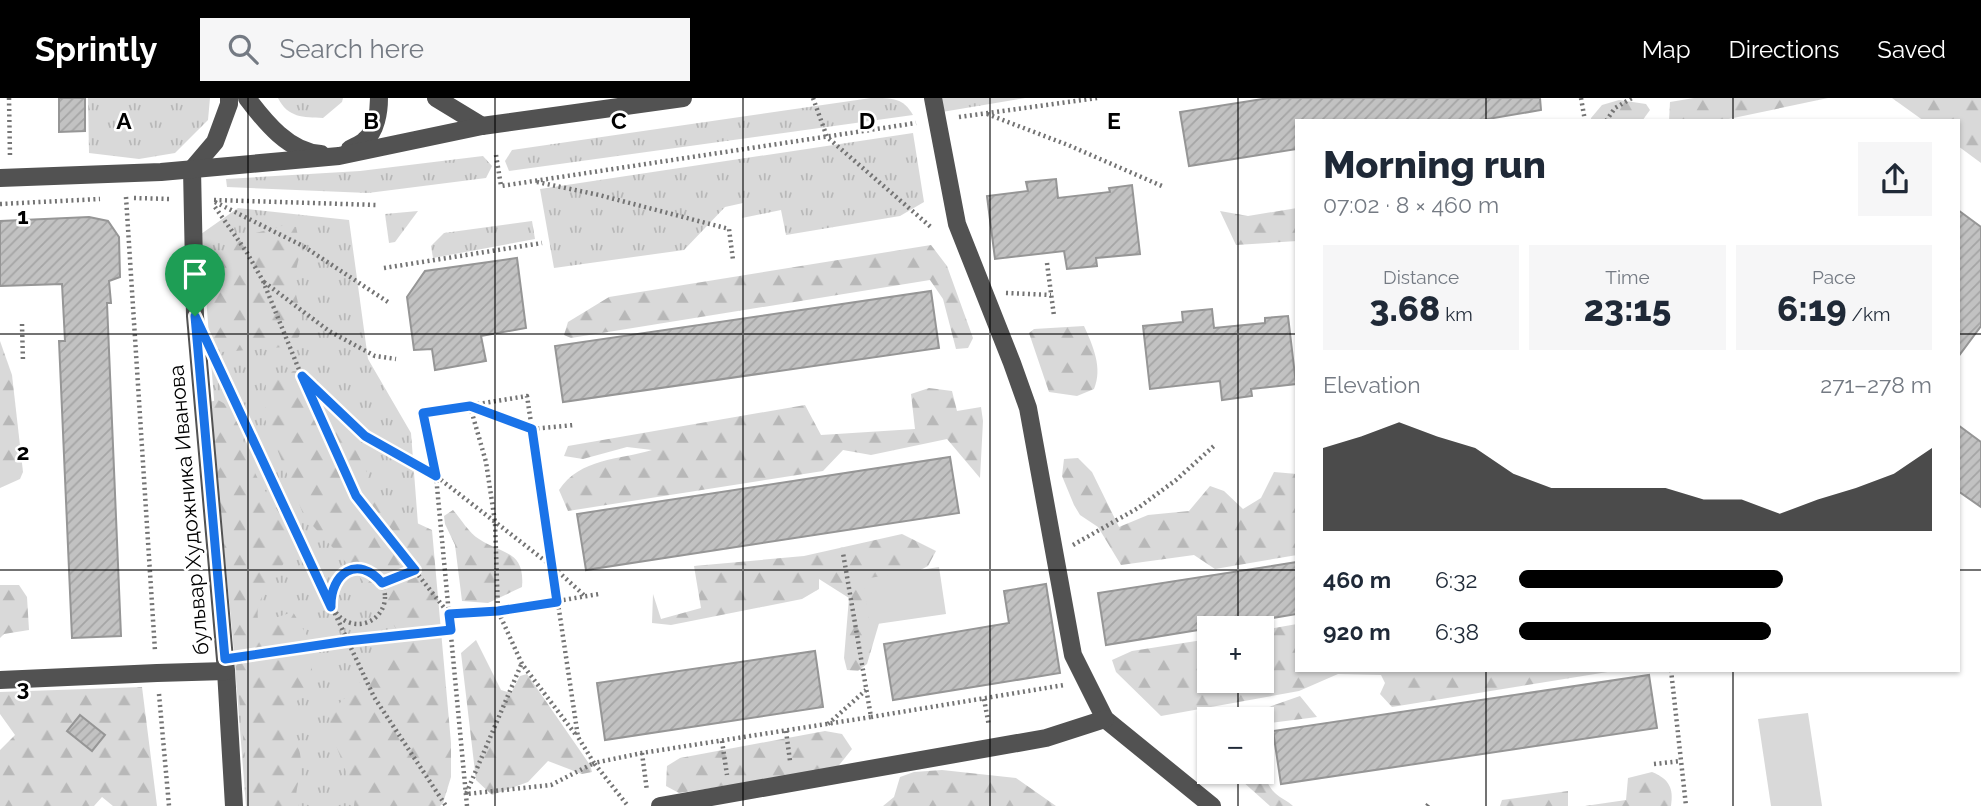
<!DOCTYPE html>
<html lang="en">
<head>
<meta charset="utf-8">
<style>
  body { margin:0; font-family:Raleway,sans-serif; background:#f6f6f7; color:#1f2937; height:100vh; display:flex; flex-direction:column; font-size:26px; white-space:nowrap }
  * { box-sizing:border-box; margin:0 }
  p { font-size:23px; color:#747a83 }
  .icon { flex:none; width:38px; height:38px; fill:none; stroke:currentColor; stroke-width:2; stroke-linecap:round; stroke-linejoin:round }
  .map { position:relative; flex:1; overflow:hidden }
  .side { position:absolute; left:1295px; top:21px; width:665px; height:553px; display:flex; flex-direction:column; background:#fff; border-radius:0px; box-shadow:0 2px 5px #0004 }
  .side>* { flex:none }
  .buttons { position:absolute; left:1197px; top:518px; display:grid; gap:14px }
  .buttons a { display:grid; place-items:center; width:77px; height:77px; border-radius:0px; background:#fff; box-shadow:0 2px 5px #0004; font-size:35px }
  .pin { position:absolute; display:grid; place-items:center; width:60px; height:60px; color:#fff; margin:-72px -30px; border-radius:50% 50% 50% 0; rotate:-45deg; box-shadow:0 0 7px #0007 }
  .pin .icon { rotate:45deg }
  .round { display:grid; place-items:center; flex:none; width:74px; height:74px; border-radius:0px; background:#f6f6f7 }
  .summary { display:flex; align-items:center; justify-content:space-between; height:119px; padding:0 28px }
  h1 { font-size:38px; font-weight:800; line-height:52px }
  .metrics { display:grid; grid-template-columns:repeat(3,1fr); gap:10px; height:119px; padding:7px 28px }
  .metrics div { display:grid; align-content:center; border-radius:0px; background:#f6f6f7; text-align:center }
  .metrics b { font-size:35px; font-weight:800 }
  .metrics small { font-size:19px; font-weight:400 }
  .metrics p { font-size:19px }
  .chart { height:196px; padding:14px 28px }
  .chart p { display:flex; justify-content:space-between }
  .chart svg { width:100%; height:126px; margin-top:7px; fill:#000; opacity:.7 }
  ul { padding:0 28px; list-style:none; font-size:23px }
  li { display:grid; grid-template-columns:112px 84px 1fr; align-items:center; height:52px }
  li i { height:18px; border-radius:9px; background:#000 }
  header { display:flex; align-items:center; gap:42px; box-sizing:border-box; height:98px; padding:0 35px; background:#000; color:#fff }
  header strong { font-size:33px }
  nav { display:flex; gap:38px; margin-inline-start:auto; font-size:24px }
  .search { width:490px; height:63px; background:#f6f6f7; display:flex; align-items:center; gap:18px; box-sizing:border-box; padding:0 24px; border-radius:0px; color:#747a83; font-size:26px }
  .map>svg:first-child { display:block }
</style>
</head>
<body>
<header>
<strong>Sprintly</strong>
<div class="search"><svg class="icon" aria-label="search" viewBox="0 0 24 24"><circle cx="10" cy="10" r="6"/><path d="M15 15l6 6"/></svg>Search here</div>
<nav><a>Map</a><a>Directions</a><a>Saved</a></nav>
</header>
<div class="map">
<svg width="1981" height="708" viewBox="0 0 1981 708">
  <defs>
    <pattern id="grass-tufts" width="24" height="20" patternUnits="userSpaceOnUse" patternTransform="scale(1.75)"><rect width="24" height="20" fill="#d9d9d9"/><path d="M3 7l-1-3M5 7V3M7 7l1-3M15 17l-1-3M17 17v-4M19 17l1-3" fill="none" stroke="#b8b8b8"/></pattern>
    <pattern id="forest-firs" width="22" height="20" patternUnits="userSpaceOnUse" patternTransform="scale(1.75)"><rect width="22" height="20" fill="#d9d9d9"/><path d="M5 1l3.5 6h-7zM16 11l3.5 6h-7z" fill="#b8b8b8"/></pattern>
    <pattern id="building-hatch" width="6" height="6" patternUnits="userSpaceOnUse" patternTransform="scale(1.75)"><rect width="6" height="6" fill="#c2c2c2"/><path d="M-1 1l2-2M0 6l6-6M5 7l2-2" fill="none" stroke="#a5a5a5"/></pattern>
  </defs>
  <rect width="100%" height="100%" fill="#fff"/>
  <g fill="url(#grass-tufts)">
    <path d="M88,0h122l-2,22 -33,33 -36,6 -50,-6z"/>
    <path d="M278,0h65l-1,4 -19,16c-20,-1 -35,0 -45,-20z"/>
    <path d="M871,0c23,0 32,0 42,17l-404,56 -4,-10 7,-11z"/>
    <path d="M940,0h85l-83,14z"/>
    <path d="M913,35l11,69 -24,14 -114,19 -5,-25 -39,8 1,-15 -18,4 -41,43 -130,18 -14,-79z"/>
    <path d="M483,58l9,10 -6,12 -118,15 -141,-6 -1,-8 134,-8z"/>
    <path d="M238,110l111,12 19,139 43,74 25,327 -23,46h-167l-45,-572z"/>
    <path d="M418,113l-23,31 -6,1 -4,-29z"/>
    <path d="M532,123l3,18 -102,19 -2,-12 13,-13z"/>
  </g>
  <g fill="url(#forest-firs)" fill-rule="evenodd">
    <path d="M1694,0h134l-109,23h-50l1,-19z"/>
    <path d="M1892,0h89v65l-23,-17v-25h-34z"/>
    <path d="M1619,2l27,4 4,6 -8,11h-51v-3l11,-13z"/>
    <path d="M1297,110v33l-61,4 -16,-34 28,5z"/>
    <path d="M285,127l11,2 5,22 -8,34 9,35 -3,19 -15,10 -62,5 -8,-7 -6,-28 9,-49 16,-23 16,-10z"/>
    <path d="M931,147l16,21 26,72 -5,10 -12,1 -13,-50 -13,-19 -359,58 -7,-3 4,-13 41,-25z"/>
    <path d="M1084,228c9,20 19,42 10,63l-17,7 -28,-4 -20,-59 5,-4z"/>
    <path d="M0,243l12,34 11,97 -3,7 -20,9z"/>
    <path d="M294,273l25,4 59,120 13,16 41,19 19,213v34l-8,26 -3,3h-86l1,-11 -23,-60 -3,-21 63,-64 6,-18 -25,-40 -69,-76 -39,-97 1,-42z"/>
    <path d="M929,290l23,3 5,20 24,-4 2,14 -3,57 -33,-39 -76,16 -28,-5 -20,21 -255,40 -9,-21c21,-32 60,-30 93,-40l-25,-3 -44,12 -19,-3 4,-10 237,-41 16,30 94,-6 -4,-35z"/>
    <path d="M218,302l16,9c7,21 12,46 22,66 7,15 32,48 34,61 6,32 -41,54 -31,87l34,-11 16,27 4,41 -19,25 -6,18c7,15 14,28 13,44 0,14 -9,25 -2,39h-49l-41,-404z"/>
    <path d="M1078,360l14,14 27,55 29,-12 41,-4 21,-25 14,5 19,18 18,-11 13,-26 23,2v81l-82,14 -21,-14 -73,10 -23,-38 -18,-12 -6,-10 -12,-29 2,-17z"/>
    <path d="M453,412c8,9 16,23 26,29 24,16 46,11 43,48l-34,16 -26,-2 -7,-56 -10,-21 -1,-8z"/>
    <path d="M902,436l34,17 -8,15 -38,20 -23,78 -9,7 -11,-1 -3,-12 5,-60 -30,-19v10l-17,10 -131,26 -19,-2 1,-29 8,25 40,-11 -7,-42 110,-10z"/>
    <path d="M0,487h19l8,12 2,33 -25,4 -4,4z"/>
    <path d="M1297,526v46h323l-228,37 -12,-13 5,-11 -4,-8 -43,-1 -39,17 -138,25 -45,-44 -4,-12 20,-9 77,-12v42h53v-51z"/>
    <path d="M476,542l25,50 10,3 9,-17 7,-2 63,91 2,7 -10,2 -34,-13 -20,21 -36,13 -16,-15 -15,-127z"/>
    <path d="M142,589l15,119h-44l-11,-9 -8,9h-94v-56l15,-15 -15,-21v-22zM80,617l24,19v1l-36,-4z"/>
    <path d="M1300,598l17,21 -47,6c-9,20 -12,54 5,70 5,5 13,8 18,13h-23l-38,-34h30v-53h-27z"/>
    <path d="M825,633l17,3 10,15 -16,20 -157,24 -13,-7 1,-20 13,-8z"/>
    <path d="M942,672l74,8 40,28h-173l11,-9 6,-20 14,-5z"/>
    <path d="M1652,674c17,7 22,16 19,34h-86l41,-6 2,-22z"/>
    <path d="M1568,693v15h-68l2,-6z"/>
  </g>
  <g fill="#d9d9d9">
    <path d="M939,469l7,47 -76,11 -7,-46z"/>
    <path d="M1808,615l14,93h-51l-13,-87z"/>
  </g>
  <g fill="url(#building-hatch)" stroke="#969696" stroke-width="2">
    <path d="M59,0h26v33l-26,1z"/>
    <path d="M1269,0h271l1,12 -65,11h-179v28l-108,17 -9,-54z"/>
    <path d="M1056,81l2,19 52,-6 -1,-4 23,-3 8,69 -44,4 1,8 -30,3 -3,-18 -69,8 -8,-63 41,-5 -2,-9z"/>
    <path d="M1958,112l23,17v99l-23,31z"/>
    <path d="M89,119l19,4 11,16 1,40 -11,4 2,22h-4l14,333 -49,2 -13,-297h6l-3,-57 -62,2v-65z"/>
    <path d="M517,160l9,70 -45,8 5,25 -51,9 -3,-21 -18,1 -7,-53 18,-26z"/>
    <path d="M931,193l8,57 -376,54 -8,-56z"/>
    <path d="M1212,211l2,19 51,-5v-5l23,-2 8,68 -45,5 1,7 -30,4 -2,-19 -70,8 -7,-63 40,-4 -1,-10z"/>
    <path d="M1958,327l23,17v65l-23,-16z"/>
    <path d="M950,359l9,56 -373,57 -9,-56z"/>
    <path d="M1297,464v52l-191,31 -8,-52z"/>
    <path d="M1046,486l14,89 -167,27 -9,-56 125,-21 -5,-32z"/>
    <path d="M815,553l8,56 -218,33 -8,-57z"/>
    <path d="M1649,577l8,53 -376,56 -8,-53z"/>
    <path d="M80,617l25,20 -13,16 -25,-20z"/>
  </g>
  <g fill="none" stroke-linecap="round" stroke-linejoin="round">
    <g stroke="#747474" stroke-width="4.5" stroke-dasharray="2 3.5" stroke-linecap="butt">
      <path d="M9,0l1,59"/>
      <path d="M813,0l14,39 105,91"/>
      <path d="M1581,0l4,23"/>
      <path d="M987,16l81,31 94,41"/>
      <path d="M959,19l138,-19"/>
      <path d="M1606,23l9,-13 17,-10"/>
      <path d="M496,57l5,31 415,-63"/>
      <path d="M537,84l62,13 130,34 4,31"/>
      <path d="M126,99l29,454"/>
      <path d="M134,100l36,1"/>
      <path d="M214,102l163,5"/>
      <path d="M215,104l88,44 85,56"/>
      <path d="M0,106l100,-5"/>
      <path d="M215,109l31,44 17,30 50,123 43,92 93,118 49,-3 101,-17"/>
      <path d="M1047,165l7,53"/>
      <path d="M384,170l158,-25"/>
      <path d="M264,184l65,49 46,25 21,3"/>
      <path d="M1006,195l45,2"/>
      <path d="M22,226l1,38"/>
      <path d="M225,281l149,318 72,109"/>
      <path d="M305,281l60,57 71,40 117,91 32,29"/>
      <path d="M470,308l16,56 9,60 3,89 24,53 54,71"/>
      <path d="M470,308l62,23 42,-4"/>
      <path d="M1073,447l65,-37 38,-28 39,-35"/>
      <circle cx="358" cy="499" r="27"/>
      <path d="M382,485l33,-13"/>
      <path d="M247,558l100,-15 104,-11"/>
      <path d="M521,567l-55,129 85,-9 43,-22 34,43"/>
      <path d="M1671,572l15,136"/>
      <path d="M159,596l10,112"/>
      <path d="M984,601l5,27"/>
      <path d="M871,619l193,-32"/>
      <path d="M828,626l38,-34"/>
      <path d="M786,633l4,30"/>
      <path d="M722,643l5,34"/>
      <path d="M642,655l5,38"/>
      <path d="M1654,666l27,-3"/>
      <path d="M467,708l-31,-330 -13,-63 104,-17 51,341 16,26 48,-10 229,-36 -28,-164"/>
      <path d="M1427,708l3,-4"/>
    </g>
    <g stroke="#525252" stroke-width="18">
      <path d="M247,0c18,24 42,54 74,56"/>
      <path d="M436,0l46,28"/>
      <path d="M933,0l24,126 55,139 16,45 45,247 32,64 107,87"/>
      <path d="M350,51c5,-3 11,-5 15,-9 11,-9 14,-28 14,-42"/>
      <path d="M192,71l3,147 31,355 8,135"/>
      <path d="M192,71l23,-27 14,-38v-6"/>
      <path d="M0,80l161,-6 178,-16 143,-30 201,-28"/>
      <path d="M0,582l157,-7 69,-2"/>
      <path d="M660,708l386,-68 59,-19"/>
    </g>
  </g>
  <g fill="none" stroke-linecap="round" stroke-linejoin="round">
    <defs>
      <path id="route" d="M195,218l136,291c-1,-34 27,-53 51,-24l33,-13 -59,-74 -54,-120 63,60 71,40 -13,-63 47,-7 62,23 25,173 -59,9 -49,3 2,16 -104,11 -122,18z"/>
    </defs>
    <use href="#route" stroke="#fff" stroke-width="14"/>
    <use href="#route" stroke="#1a73e8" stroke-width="9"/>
  </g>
  <path fill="none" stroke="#000" stroke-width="2" stroke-opacity="0.55" d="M248,0v708M495,0v708M743,0v708M990,0v708M1238,0v530M1486,0v23M1733,0v23M0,236h1297M1958,236h23M0,472h1297M1958,472h23M1486,572v136M1733,572v136M1238,583v38M1238,674v34"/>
  <g text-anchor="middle" stroke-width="5" stroke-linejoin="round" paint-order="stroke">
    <g font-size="21" fill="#000" stroke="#fff">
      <text transform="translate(189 412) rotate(-95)" y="7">бульвар Художника Иванова</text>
    </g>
  </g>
  <g font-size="23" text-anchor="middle" font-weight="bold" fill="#000" stroke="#fff" stroke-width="5" stroke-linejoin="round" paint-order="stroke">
    <text x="124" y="31">A</text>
    <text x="371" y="31">B</text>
    <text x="619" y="31">C</text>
    <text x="867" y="31">D</text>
    <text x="1114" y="31">E</text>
    <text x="23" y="126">1</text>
    <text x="23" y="362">2</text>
    <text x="23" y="598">3</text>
  </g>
</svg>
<div class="buttons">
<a>+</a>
<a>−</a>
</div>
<div class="pin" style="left:195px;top:218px;background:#1e9e55"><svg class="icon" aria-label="arrive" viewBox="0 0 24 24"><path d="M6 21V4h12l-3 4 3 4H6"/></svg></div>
<section class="side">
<div class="summary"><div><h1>Morning run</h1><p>07:02 · 8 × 460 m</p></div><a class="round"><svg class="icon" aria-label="share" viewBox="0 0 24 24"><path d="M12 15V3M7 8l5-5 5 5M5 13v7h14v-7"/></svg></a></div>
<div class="metrics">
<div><p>Distance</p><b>3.68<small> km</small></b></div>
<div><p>Time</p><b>23:15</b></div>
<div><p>Pace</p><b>6:19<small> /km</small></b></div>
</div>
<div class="chart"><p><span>Elevation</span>271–278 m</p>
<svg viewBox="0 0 160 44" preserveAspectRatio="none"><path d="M0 44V15L10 11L20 6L30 11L40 15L50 24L60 29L70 29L80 29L90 29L100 33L110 33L120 38L130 33L140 29L150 24L160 15V44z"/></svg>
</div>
<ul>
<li><b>460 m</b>6:32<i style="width:64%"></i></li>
<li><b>920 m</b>6:38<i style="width:61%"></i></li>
</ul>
</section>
</div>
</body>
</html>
